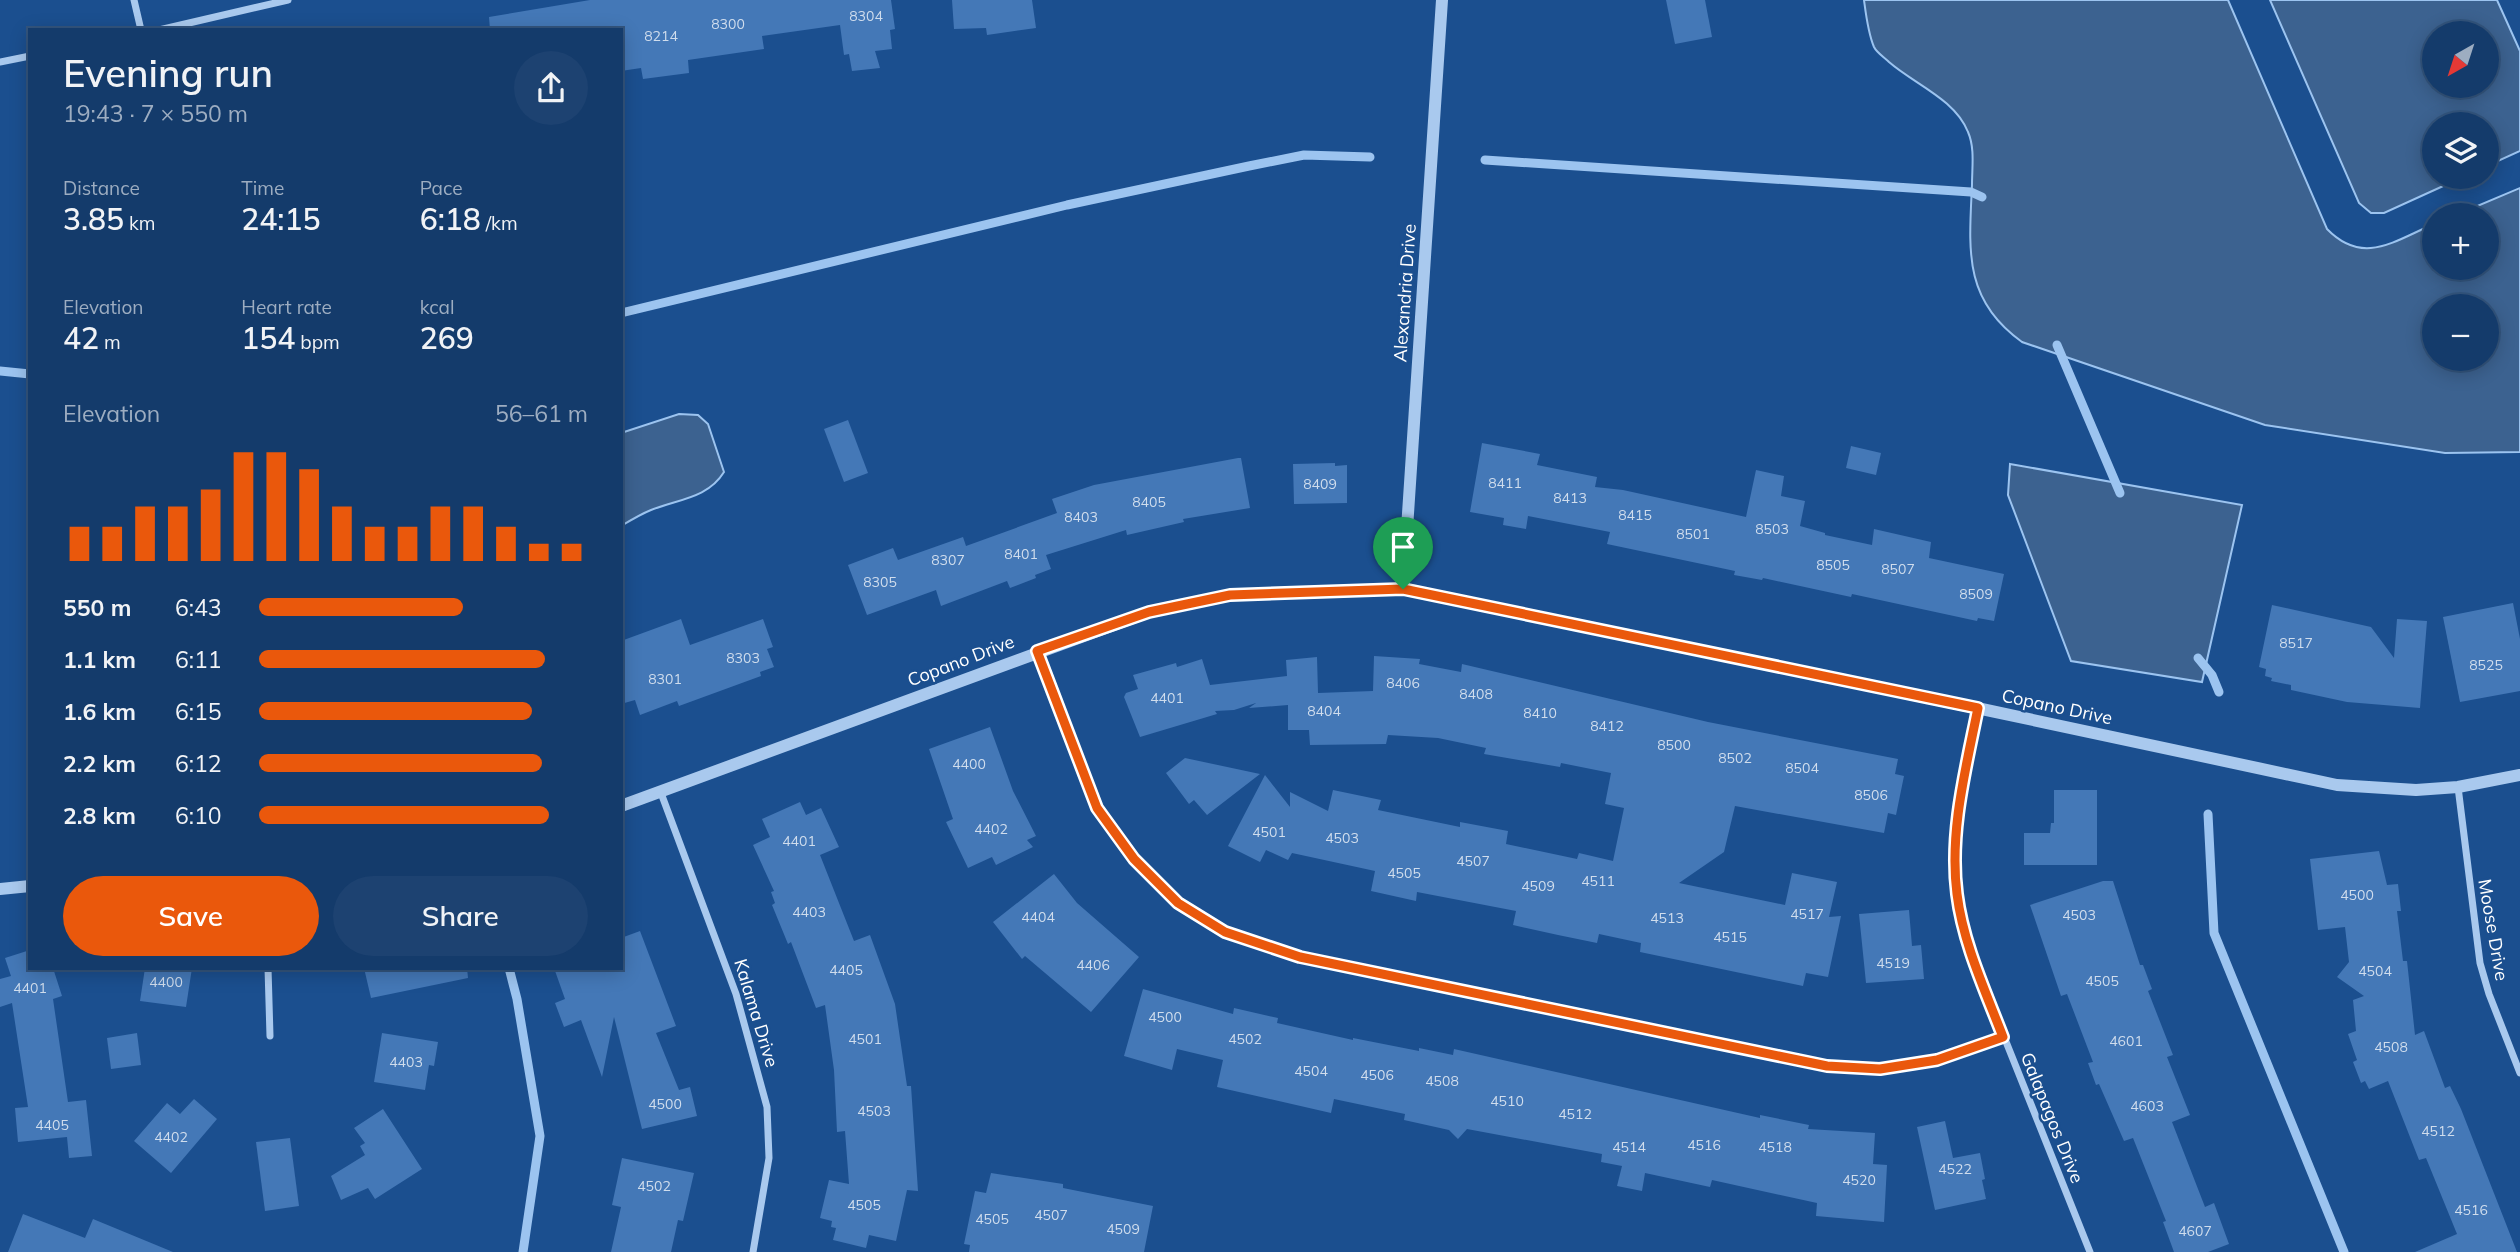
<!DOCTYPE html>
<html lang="en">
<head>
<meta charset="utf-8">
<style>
  body { margin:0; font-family:Mulish,sans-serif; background:#1d4271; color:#f1f3f6; height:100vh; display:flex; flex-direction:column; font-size:26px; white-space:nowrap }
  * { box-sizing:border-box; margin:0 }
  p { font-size:23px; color:#9dadc1 }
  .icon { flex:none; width:38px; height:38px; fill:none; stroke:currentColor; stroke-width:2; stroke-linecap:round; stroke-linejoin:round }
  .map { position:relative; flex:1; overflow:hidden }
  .details { position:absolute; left:28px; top:28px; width:595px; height:942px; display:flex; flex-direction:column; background:#143b6b; border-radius:0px; box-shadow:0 4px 18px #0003,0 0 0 2px #33557e }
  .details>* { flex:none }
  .needle { width:46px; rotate:219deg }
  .fabs { position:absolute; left:2422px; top:21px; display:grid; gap:14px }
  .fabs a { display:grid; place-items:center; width:77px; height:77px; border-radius:50%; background:#143b6b; box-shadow:0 4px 18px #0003,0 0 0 2px #33557e; font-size:35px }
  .pin { position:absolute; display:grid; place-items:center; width:60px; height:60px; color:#fff; margin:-72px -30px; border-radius:50% 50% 50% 0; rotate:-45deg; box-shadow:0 0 7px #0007 }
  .pin .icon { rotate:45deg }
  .round { display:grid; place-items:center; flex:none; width:74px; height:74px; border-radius:37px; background:#1d4271 }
  .overview { display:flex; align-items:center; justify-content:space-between; height:119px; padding:0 35px }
  h1 { font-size:38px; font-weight:600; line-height:52px }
  .figures { display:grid; grid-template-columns:repeat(3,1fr); gap:10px; height:119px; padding:7px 35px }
  .figures div { display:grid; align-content:center }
  .figures b { font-size:30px; font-weight:600 }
  .figures small { font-size:19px; font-weight:400 }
  .figures p { font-size:19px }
  .chart { height:196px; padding:14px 35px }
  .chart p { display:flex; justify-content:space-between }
  .chart svg { width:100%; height:126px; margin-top:7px; stroke:#ea580c; stroke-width:6 }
  .cta { display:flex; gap:14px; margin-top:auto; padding:14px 35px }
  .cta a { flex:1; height:80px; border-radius:42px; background:#ea580c; color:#fff; font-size:28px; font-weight:600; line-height:80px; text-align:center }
  .cta a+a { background:#1d4271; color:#f1f3f6 }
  ul { padding:0 35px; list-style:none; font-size:23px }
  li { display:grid; grid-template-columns:112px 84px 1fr; align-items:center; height:52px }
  li i { height:18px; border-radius:9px; background:#ea580c }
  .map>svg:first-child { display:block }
</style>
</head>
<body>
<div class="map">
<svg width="2520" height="1252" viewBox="0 0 2520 1252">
  <rect width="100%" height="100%" fill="#1b4f8f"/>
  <g fill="#3c6290" stroke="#9cc4f0" stroke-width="2" fill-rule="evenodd">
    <path d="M1864,0h364l99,229c36,37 67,12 107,-5v44h53v-53h-31l64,-27v264l-75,1 -180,-28 -243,-83c-59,-42 -53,-92 -50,-157 0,-18 3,-37 -4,-53 -13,-33 -54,-48 -79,-70 -5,-5 -12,-9 -15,-15 -6,-14 -8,-32 -10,-47zM2434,306h53v53h-53z"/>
    <path d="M2270,0h227l23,51v100l-33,15v-42h-53v53h29l-79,36h-13l-12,-10zM2434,33h53v53h-53z"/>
    <path d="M679,414l19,1 10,9 16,48c-16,26 -45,27 -73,38 -10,4 -20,10 -30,16v-93z"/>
    <path d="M2010,464l232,41 -40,177 -131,-21 -63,-166z"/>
  </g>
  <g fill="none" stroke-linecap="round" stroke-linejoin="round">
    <g stroke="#9cc4f0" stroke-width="9">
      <path d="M1485,160l486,32 11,5"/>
      <path d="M621,313l446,-108 182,-39 55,-11 66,2"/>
      <path d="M2057,345l63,148"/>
      <path d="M0,371l30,3"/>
      <path d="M2198,658l14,17 7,17"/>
      <path d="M2208,814l6,119 130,319"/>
      <path d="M509,968l8,31 23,137 -17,116"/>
    </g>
  </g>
  <g fill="#4478b7">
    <path d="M590,0h301l4,29 -5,1 2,19 -17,2 5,17 -28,3 -3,-17 -5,1 -4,-30 -78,11 2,13 -76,11 1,13 -46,6 -2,-11 -20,3v-41h-131l-1,-13z"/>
    <path d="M952,0h80l4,28 -49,7 -1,-7 -32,1z"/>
    <path d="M1666,0h39l7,37 -37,7z"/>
    <path d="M848,420l20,53 -24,9 -20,-53z"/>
    <path d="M1482,443l58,11 -3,11 60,12 -2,10 28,3 123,27 10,-47 28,6 -3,20 24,5 -5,25 25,7v2l47,10 2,-16 57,13 -2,16 75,16 -10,47 -16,-3 -1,3 -125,-27 -1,3 -88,-19 -1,2 -28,-5 1,-4 -128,-27 3,-12 -82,-16 -2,13 -23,-4 1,-7 -34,-6z"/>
    <path d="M1851,446l30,7 -5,22 -30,-7z"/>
    <path d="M1238,458h3l9,50 -67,11 1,3 -57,13 -1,-5 -80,25 5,14 -16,6 1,3 -26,10 -3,-7 -66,25 -5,-16 -69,25 -19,-50 45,-17 5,12 65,-23 3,9 91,-33 -5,-14 42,-14z"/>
    <path d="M1335,463v3l12,-1v38l-53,1 -1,-40z"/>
    <path d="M2513,603l7,36v52l-60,11 -17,-85z"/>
    <path d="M2272,605l99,22 23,31 3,-39 30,2 -7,87 -73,-6 -56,-12v-5l-20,-4 1,-3 -7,-2 1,-7 -7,-2z"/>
    <path d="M681,619l9,26 73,-26 10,28 -6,2 7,18 -14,5 1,4 -82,30 -2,-5 -37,14 -5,-15 -14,4v-63z"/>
    <path d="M1374,656l46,3 -1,5 42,8 1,-8 246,58 190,37 -3,15 9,2 -8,39 -8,-2 -4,20 -149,-27 -11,46 -45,31 106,22 7,-32 45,9 -8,35 12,-1 -13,61 -22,-4 -3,13 -163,-34 1,-9 -42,-9 -2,9 -39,-8 -45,-10 3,-14 -99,-19 -1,9 -45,-10 4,-20 -83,-18 -4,7 -22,-10 -6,12 -32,-16 37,-71 25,32v-15l38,19 5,-21 48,10 -3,10 82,17v-5l48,9 -2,13 71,15 2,-6 34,8 11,-53 -19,-4 6,-31 -50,-10 -1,4 -76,-13 2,-6 -48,-10 -50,-3 -2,9 -76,1 -1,-15h-21v-25l-39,3 7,-5 -22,7 -19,1 2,3 -77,23 -16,-40 2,-4 12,-4 -5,-14 43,-12 1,4 25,-8 8,26 77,-9 -1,-16 31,-3 1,36 55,-2z"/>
    <path d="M990,727l23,64 23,45 -9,4 6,7 -37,18 -4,-8 -24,11 -22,-46 7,-3 -24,-70z"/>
    <path d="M1185,758l75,16 -53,41 -13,-15 -5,4 -23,-31z"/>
    <path d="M2054,790h43v75h-73v-32h26l1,-10h3z"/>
    <path d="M800,802l6,13 15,-7 18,39 -19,8 34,86 16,-6 25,69 12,82h4l7,105 -11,-1 -11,51 -27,-6 -3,13 -33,-8 3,-12 -5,-1 1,-6 -12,-3 9,-38 20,4 -4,-53 -8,1 -3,-62 -9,-65 -9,3 -25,-66 -3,2 -16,-39 3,-2 -4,-11 3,-1 -21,-46 17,-8 -8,-18z"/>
    <path d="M2379,851l8,34 11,-1 3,27h-4l6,50h4l8,74 9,-4 21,57 5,-2 11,23 56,143h-102l42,-18 -31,-76 -7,2 -31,-79 -19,8 -4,-8 -4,2 -8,-21 4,-2 -9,-26 8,-3 -3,-31 11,-4 -27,-19 12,-15 -4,-35 -27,3 -8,-71z"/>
    <path d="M1054,874l23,29 62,54 -48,55 -66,-56 -3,3 -29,-37z"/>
    <path d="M2103,881h10l27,84h3l9,24 -4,2 25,64 -6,2 23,58 -18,7 33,85 9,-4 15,41 -21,8h-34l-11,-30 3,-1 -33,-83 -9,3 -25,-57 -3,1 -8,-22 5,-1 -26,-68 -6,2 -31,-91z"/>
    <path d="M1909,910l3,36 9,-1 3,34 -58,4 -7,-69z"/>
    <path d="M640,931l36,95 -20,7 23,57 11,-3 7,29 -55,13 -28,-112 -12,60 -21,-57 -17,7 -9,-24 10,-4 -11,-31h67v-30z"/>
    <path d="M30,950v18h23l9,28 -9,3 15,103 18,-2 6,56 -23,2 -2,-21 -49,5 -3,-34 13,-1 -16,-104 -12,4v-28l11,-3 -6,-18z"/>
    <path d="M145,968h47l-6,39 -46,-6z"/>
    <path d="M364,968h103l1,10 -97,20z"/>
    <path d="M1143,989l90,25 1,-6 44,10 -1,5 76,17v-2l66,13v-3l34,7 1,-6 306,69v-3l49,10 -1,4 67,4 -2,31 14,1 -3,57 -68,-6 1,-13 -105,-23 -2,7 -65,-14 -3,18 -25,-5 5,-20 -21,-4 1,-8 -135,-25 -9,10 -9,-9 -45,-10 1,-6 -71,-15 -3,14 -114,-26 6,-27 -46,-11 -5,21 -48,-14z"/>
    <path d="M137,1033l4,32 -30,4 -4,-31z"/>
    <path d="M382,1033l56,9 -4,24 -5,-1 -4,25 -51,-8z"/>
    <path d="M194,1099l23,20 -46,54 -37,-32 33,-38 13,11z"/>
    <path d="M383,1109l39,60 -47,30 -7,-11 -27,12 -10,-24 34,-21 -5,-9 5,-3 -11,-15z"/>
    <path d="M1945,1121l8,37 27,-5 5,26 -3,1 4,19 -51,11 -18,-83z"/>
    <path d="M290,1138l9,68 -34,5 -9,-69z"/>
    <path d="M622,1158l72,15 -11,48 -5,-1 -7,32h-60l10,-45 -9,-2z"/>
    <path d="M991,1173l72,11v4l90,18 -9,46h-175l1,-7 -6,-1 11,-53 11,2z"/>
    <path d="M23,1214l62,24 8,-19 80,33h-165z"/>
  </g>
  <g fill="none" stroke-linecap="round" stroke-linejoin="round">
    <g stroke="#a9c9ee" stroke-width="7">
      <path d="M134,0l7,30"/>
      <path d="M159,30l129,-30"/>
      <path d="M0,62l30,-6"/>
      <path d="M1037,652l60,156 37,51 44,44 47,29 75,25 527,109 53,3 57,-9 66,-23"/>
      <path d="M1977,708l-21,118 1,67 14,61 119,298"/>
      <path d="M2458,787l22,176 9,31 31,79"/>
      <path d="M661,793l75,201 31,113 2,51 -16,94"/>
      <path d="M268,968l2,68"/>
    </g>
    <g stroke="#a9c9ee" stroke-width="12">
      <path d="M1403,589l39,-589"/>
      <path d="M621,806l528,-194 81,-17 173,-6 574,119 360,77 79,5 42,-3 62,-12"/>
      <path d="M0,889l30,-3"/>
    </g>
  </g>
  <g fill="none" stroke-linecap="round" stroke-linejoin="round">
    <defs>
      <path id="route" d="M1403,589l575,119c-12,60 -29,124 -21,186 6,49 28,96 46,143l-66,23 -57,9 -53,-3 -527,-109 -75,-25 -47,-29 -44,-44 -37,-51 -60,-157 112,-39 81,-17z"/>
    </defs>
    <use href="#route" stroke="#fff" stroke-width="14"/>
    <use href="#route" stroke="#ea580c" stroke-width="9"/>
  </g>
  <g text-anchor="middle" stroke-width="5" stroke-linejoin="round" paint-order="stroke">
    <g font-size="14" fill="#d0dded">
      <text x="866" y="21">8304</text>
      <text x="728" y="29">8300</text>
      <text x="661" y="41">8214</text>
      <text x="1505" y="488">8411</text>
      <text x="1320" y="489">8409</text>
      <text x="1570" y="503">8413</text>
      <text x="1149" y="507">8405</text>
      <text x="1635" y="520">8415</text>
      <text x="1081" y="522">8403</text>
      <text x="1772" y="534">8503</text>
      <text x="1693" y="539">8501</text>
      <text x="1021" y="559">8401</text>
      <text x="948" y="565">8307</text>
      <text x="1833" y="570">8505</text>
      <text x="1898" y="574">8507</text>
      <text x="880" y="587">8305</text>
      <text x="1976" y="599">8509</text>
      <text x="2296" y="648">8517</text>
      <text x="743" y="663">8303</text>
      <text x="2486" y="670">8525</text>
      <text x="665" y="684">8301</text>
      <text x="1403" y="688">8406</text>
      <text x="1476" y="699">8408</text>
      <text x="1167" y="703">4401</text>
      <text x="1324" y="716">8404</text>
      <text x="1540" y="718">8410</text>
      <text x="1607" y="731">8412</text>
      <text x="1674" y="750">8500</text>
      <text x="1735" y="763">8502</text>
      <text x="969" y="769">4400</text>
      <text x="1802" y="773">8504</text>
      <text x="1871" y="800">8506</text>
      <text x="991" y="834">4402</text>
      <text x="1269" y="837">4501</text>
      <text x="1342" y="843">4503</text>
      <text x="799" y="846">4401</text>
      <text x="1473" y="866">4507</text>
      <text x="1404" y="878">4505</text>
      <text x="1598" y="886">4511</text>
      <text x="1538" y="891">4509</text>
      <text x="2357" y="900">4500</text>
      <text x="809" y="917">4403</text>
      <text x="1807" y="919">4517</text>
      <text x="2079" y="920">4503</text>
      <text x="1038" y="922">4404</text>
      <text x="1667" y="923">4513</text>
      <text x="1730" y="942">4515</text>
      <text x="1893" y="968">4519</text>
      <text x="1093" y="970">4406</text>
      <text x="846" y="975">4405</text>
      <text x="2375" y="976">4504</text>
      <text x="2102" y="986">4505</text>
      <text x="166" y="987">4400</text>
      <text x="30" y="993">4401</text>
      <text x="1165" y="1022">4500</text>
      <text x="865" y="1044">4501</text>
      <text x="1245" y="1044">4502</text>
      <text x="2126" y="1046">4601</text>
      <text x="2391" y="1052">4508</text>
      <text x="406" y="1067">4403</text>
      <text x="1311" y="1076">4504</text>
      <text x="1377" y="1080">4506</text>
      <text x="1442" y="1086">4508</text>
      <text x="1507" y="1106">4510</text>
      <text x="665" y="1109">4500</text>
      <text x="2147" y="1111">4603</text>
      <text x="874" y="1116">4503</text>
      <text x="1575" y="1119">4512</text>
      <text x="52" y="1130">4405</text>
      <text x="2438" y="1136">4512</text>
      <text x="171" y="1142">4402</text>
      <text x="1704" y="1150">4516</text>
      <text x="1629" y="1152">4514</text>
      <text x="1775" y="1152">4518</text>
      <text x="1955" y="1174">4522</text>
      <text x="1859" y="1185">4520</text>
      <text x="654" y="1191">4502</text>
      <text x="864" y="1210">4505</text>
      <text x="2471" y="1215">4516</text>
      <text x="1051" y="1220">4507</text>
      <text x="992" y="1224">4505</text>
      <text x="1123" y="1234">4509</text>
      <text x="2195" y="1236">4607</text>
    </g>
    <g font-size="18" fill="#fff" stroke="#1b4f8f">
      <text transform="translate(1405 293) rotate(-86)" y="6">Alexandria Drive</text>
      <text transform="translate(961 661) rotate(-21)" y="6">Copano Drive</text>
      <text transform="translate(2057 707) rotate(12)" y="6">Copano Drive</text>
      <text transform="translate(2493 930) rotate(80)" y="6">Moose Drive</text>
      <text transform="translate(756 1013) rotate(73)" y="6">Kalama Drive</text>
      <text transform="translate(2052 1118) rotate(68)" y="6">Galapagos Drive</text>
    </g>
  </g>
</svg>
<div class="fabs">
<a><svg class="needle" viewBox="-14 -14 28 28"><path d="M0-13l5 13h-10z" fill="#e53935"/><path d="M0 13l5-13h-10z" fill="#9dadc1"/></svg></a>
<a><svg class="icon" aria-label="layers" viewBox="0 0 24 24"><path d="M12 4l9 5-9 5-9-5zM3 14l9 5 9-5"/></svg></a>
<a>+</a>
<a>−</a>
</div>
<div class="pin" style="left:1403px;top:589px;background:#1e9e55"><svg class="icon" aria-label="arrive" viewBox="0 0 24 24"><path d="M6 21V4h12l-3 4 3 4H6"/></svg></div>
<section class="details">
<div class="overview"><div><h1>Evening run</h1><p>19:43 · 7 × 550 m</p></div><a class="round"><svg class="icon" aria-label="share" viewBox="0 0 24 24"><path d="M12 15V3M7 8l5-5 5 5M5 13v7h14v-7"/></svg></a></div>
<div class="figures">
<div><p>Distance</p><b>3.85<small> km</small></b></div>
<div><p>Time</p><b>24:15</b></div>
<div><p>Pace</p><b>6:18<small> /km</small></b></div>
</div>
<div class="figures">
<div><p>Elevation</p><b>42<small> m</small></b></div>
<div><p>Heart rate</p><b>154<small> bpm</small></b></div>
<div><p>kcal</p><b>269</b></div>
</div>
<div class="chart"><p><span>Elevation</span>56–61 m</p>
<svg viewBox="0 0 160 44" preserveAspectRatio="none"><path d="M5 44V32M15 44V32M25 44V25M35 44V25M45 44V19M55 44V6M65 44V6M75 44V12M85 44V25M95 44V32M105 44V32M115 44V25M125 44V25M135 44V32M145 44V38M155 44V38"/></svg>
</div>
<ul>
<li><b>550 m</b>6:43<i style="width:62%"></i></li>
<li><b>1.1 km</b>6:11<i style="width:87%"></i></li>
<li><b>1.6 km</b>6:15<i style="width:83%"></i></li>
<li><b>2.2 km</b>6:12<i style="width:86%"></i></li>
<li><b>2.8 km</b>6:10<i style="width:88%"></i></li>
</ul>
<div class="cta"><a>Save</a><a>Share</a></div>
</section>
</div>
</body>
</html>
